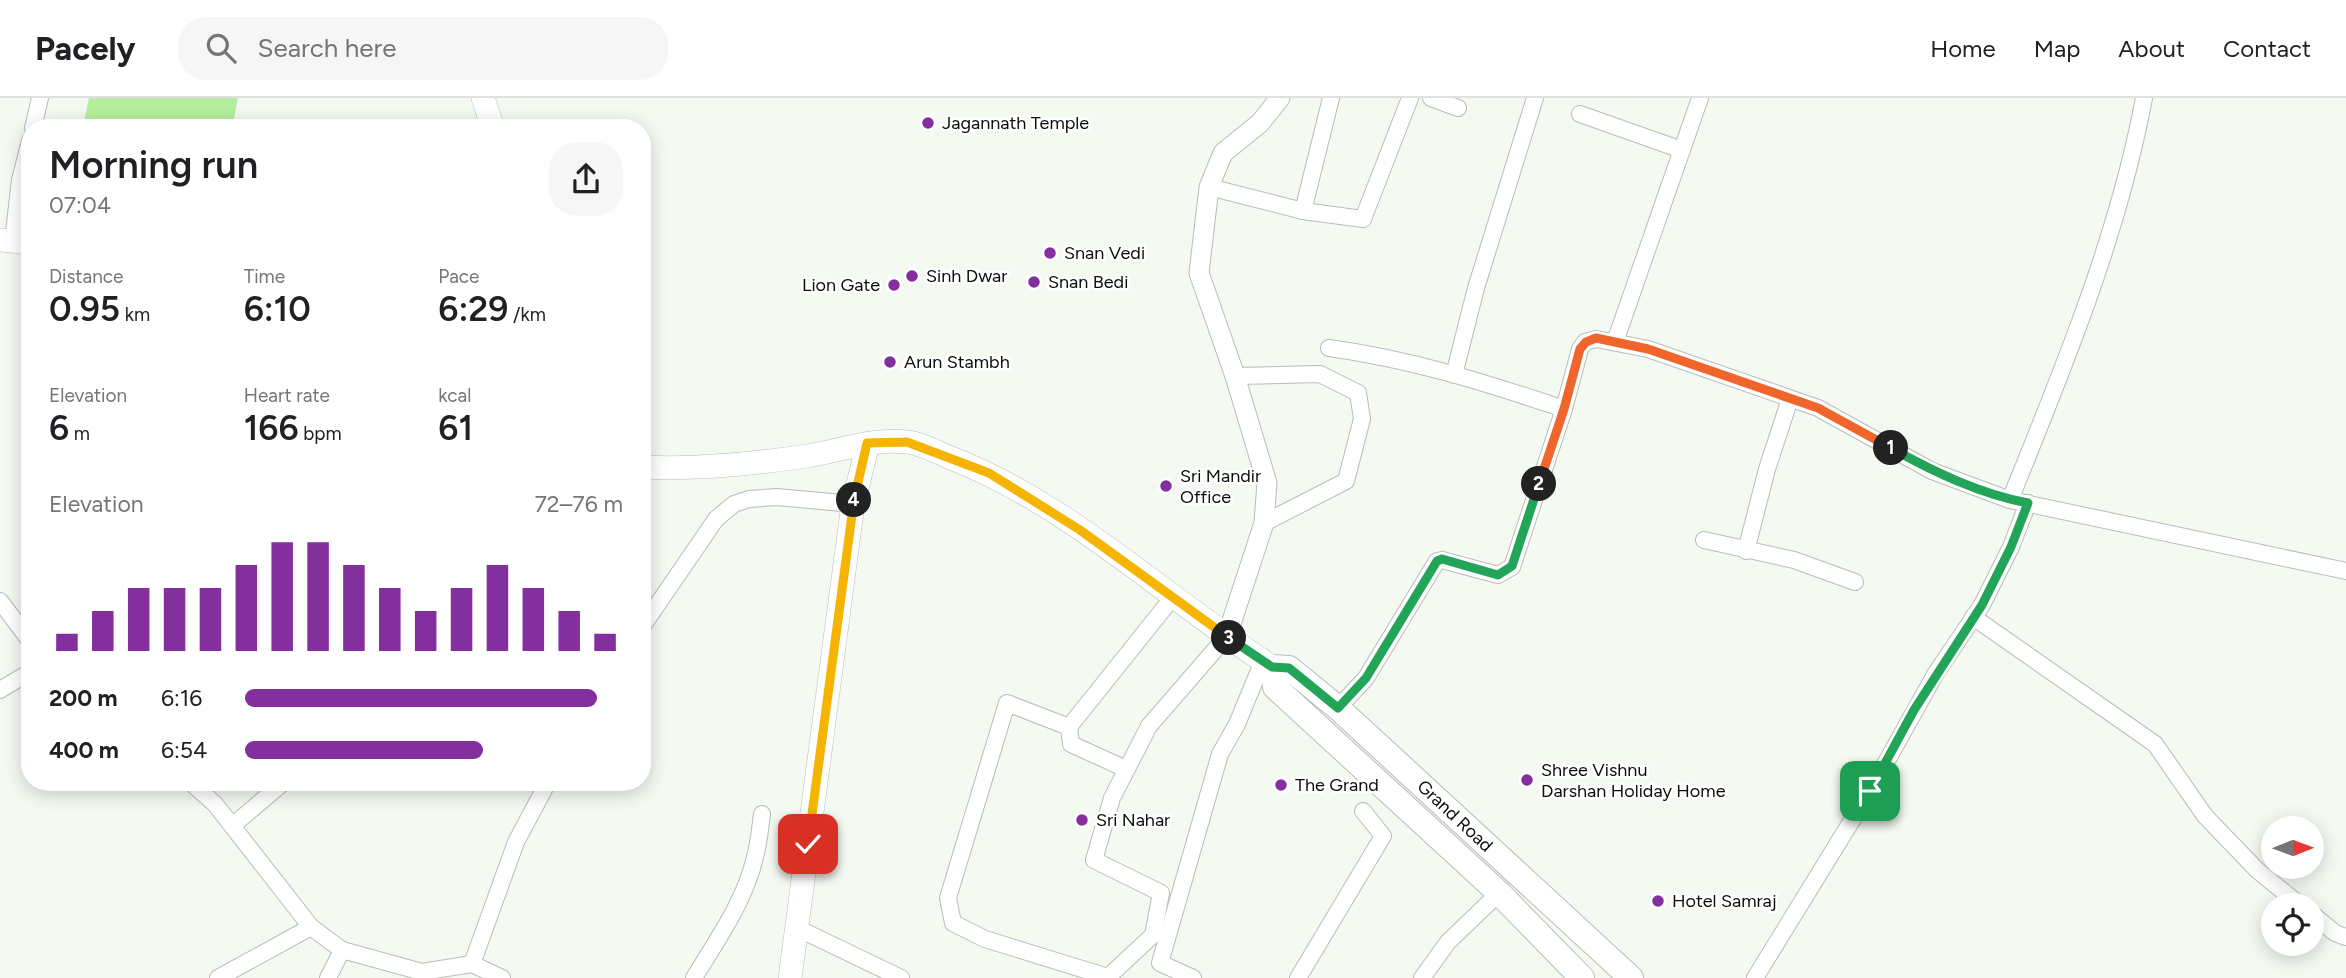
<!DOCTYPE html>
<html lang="en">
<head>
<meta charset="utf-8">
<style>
  body { margin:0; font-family:Figtree,sans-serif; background:#f6f6f6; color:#202124; height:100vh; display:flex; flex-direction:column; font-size:26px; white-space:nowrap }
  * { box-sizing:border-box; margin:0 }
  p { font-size:23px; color:#757577 }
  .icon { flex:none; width:38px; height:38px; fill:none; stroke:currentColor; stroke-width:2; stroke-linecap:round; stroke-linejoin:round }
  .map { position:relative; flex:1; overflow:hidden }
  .panel { position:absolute; left:21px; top:21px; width:630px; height:672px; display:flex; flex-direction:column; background:#fff; border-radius:28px; box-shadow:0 4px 18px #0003 }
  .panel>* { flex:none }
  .needle { width:46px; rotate:89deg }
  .fabs { position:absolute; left:2261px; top:718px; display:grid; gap:14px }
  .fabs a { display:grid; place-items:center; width:63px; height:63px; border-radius:50%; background:#fff; box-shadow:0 4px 18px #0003; font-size:35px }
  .pin { position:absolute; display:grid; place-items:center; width:60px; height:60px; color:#fff; margin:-30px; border-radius:14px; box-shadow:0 4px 10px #0006 }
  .km { position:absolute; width:35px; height:35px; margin:-18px; border-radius:50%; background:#222; color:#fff; font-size:19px; line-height:35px; text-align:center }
  .round { display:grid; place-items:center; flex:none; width:74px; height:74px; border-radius:28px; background:#f6f6f6 }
  .headline { display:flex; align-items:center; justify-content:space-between; height:119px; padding:0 28px }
  h1 { font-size:38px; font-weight:600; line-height:52px }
  .stats { display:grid; grid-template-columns:repeat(3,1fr); gap:10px; height:119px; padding:7px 28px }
  .stats div { display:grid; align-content:center }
  .stats b { font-size:35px; font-weight:600 }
  .stats small { font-size:19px; font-weight:400 }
  .stats p { font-size:19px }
  .chart { height:196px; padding:14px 28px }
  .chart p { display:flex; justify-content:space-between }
  .chart svg { width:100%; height:126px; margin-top:7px; stroke:#832f9d; stroke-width:6 }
  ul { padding:0 28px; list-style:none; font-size:23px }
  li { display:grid; grid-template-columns:112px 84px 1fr; align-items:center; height:52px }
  li i { height:18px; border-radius:9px; background:#832f9d }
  header { display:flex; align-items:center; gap:42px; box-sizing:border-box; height:98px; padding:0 35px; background:#fff; border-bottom:2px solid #e0e0e0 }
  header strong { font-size:33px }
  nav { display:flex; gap:38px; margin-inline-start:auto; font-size:24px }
  .search { width:490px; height:63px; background:#f6f6f6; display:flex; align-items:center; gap:18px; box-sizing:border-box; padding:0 24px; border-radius:28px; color:#757577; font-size:26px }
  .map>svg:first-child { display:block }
</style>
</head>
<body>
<header>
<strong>Pacely</strong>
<div class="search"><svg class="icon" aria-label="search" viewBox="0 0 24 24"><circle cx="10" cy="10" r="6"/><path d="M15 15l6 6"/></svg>Search here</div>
<nav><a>Home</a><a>Map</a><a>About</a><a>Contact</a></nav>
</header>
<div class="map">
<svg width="2346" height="880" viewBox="0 0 2346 880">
  <rect width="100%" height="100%" fill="#f4f9f2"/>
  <path fill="#b5ee9d" d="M89,0h149l-6,30h-149z"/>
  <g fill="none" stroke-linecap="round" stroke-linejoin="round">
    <defs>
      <g id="minor">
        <path d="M1431,0l27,10"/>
        <path d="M1580,16l102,36"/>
        <path d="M33,30l7,-30"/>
        <path d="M1209,89l94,24 60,8 47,-121"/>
        <path d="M1303,113l28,-113"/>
        <path d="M13,143l7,-61 10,-39"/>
        <path d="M1615,244l85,-244"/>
        <path d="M1329,250c81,11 158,35 235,61"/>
        <path d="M1454,277l22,-87 59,-190"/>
        <path d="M1235,278l85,-2 38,19 4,26 -16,62 -82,42"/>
        <path d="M2010,402c53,-131 108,-263 134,-402"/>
        <path d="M1704,442l90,20 61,22"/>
        <path d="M1746,453l21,-82 23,-70"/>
        <path d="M0,503l30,40"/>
        <path d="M1973,519l182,127 50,72 52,54 43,35"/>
        <path d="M642,529l74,-108 18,-15 15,-5 28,-2 76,7"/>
        <path d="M0,592l30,-18"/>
        <path d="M1338,610l28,-30 71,-117 5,-1 56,15 14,-8 52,-158 16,-60 5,-7 11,-3 52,10 170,59 114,63 78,29 336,71"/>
        <path d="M1069,629l104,-130"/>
        <path d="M1126,671l-55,-25 -2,-17 -62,-24 -59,195 5,25 32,16 123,38 45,-42 8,-42 -67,-33 18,-62 37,-72 78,-90"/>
        <path d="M190,684l25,22 96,123 31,23 80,22 50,-8 30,14"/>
        <path d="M232,728l52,-44"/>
        <path d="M2312,816l23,19 11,4"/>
        <path d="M797,830l104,50"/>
        <path d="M472,866l44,-122 32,-60"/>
        <path d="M218,880l93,-51"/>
        <path d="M328,880l14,-28"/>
        <path d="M694,880c23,-38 51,-77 61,-121 4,-14 5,-28 7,-43"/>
        <path d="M1193,880l-33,-15 60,-209 17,-30 26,-63"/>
        <path d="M1298,880l85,-142 -20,-25"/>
        <path d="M1422,880l26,-36 51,-49"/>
        <path d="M1755,880l115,-187 66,-118 46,-68 29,-58 17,-44"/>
      </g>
      <path id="tertiary" d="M1227,538l37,-113 3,-40 -32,-107 -36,-103 10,-86 14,-34 37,-30 20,-25"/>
      <g id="secondary">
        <path d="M483,0l10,30"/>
        <path d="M0,142l30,3"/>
        <path d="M642,369c54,3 111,-3 165,-11 32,-5 66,-18 100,-14 14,1 31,11 44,16 116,45 217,141 321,209"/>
        <path d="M790,880l63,-474 15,-60"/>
      </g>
      <path id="primary" d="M1582,880l-83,-85 -224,-206 -3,-20 17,1 49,40 293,270"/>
    </defs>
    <use href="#minor" stroke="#b8bdb6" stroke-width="18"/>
    <use href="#tertiary" stroke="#b8bdb6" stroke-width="21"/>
    <use href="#secondary" stroke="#b8bdb6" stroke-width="24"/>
    <use href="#primary" stroke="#b8bdb6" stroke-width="26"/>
    <use href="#minor" stroke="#fff" stroke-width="16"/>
    <use href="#tertiary" stroke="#fff" stroke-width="19"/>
    <use href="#secondary" stroke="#fff" stroke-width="23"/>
    <use href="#primary" stroke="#fff" stroke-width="24"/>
  </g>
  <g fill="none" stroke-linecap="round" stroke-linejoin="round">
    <defs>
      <path id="split-1" d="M1870,693l44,-81 68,-105 29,-58 17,-44c-48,-9 -94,-31 -137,-55"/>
      <path id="split-2" d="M1539,386l25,-75 16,-60 6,-7 10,-4 52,11 170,59 73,40"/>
      <path id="split-3" d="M1229,540l43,29 17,1 49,40 28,-30 71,-117 5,-2 56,16 14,-9 27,-82"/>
      <path id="split-4" d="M854,402l13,-57 40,-1 82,31 91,57 149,108"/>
      <path id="split-5" d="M808,746l46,-344"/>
    </defs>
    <use href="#split-1" stroke="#fff" stroke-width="14"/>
    <use href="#split-2" stroke="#fff" stroke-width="14"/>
    <use href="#split-3" stroke="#fff" stroke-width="14"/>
    <use href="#split-4" stroke="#fff" stroke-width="14"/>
    <use href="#split-5" stroke="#fff" stroke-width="14"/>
    <use href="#split-1" stroke="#22a559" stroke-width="9"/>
    <use href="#split-2" stroke="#f0652b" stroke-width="9"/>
    <use href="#split-3" stroke="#22a559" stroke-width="9"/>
    <use href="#split-4" stroke="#f5b400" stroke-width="9"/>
    <use href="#split-5" stroke="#f5b400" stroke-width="9"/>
  </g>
  <g fill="#832f9d" stroke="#fff" stroke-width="2.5">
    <circle cx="928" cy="25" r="7"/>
    <circle cx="1050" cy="155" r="7"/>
    <circle cx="912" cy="178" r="7"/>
    <circle cx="1034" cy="184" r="7"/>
    <circle cx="894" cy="187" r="7"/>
    <circle cx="890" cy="264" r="7"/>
    <circle cx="1166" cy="388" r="7"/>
    <circle cx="1527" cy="682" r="7"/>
    <circle cx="1281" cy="687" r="7"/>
    <circle cx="1082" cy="722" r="7"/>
    <circle cx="1658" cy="803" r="7"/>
  </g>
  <g text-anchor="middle" stroke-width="5" stroke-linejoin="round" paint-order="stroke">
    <g font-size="18" fill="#0b0c0a" stroke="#fff" text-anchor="start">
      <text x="942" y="31">Jagannath Temple</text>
      <text x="1064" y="161">Snan Vedi</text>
      <text x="926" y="184">Sinh Dwar</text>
      <text x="1048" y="190">Snan Bedi</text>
      <text x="880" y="193" text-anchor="end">Lion Gate</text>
      <text x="904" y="270">Arun Stambh</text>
      <text x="1180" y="384">Sri Mandir<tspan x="1180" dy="21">Office</tspan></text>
      <text x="1541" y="678">Shree Vishnu<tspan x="1541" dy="21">Darshan Holiday Home</tspan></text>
      <text x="1295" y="693">The Grand</text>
      <text x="1096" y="728">Sri Nahar</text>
      <text x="1672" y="809">Hotel Samraj</text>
    </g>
    <g font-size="18" fill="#0b0c0a" stroke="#fff">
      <text transform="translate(1455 718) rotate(43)" y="6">Grand Road</text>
    </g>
  </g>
</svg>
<div class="fabs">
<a><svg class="needle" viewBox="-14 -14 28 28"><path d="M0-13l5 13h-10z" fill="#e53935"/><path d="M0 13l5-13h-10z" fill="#757577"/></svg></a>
<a><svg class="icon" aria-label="locate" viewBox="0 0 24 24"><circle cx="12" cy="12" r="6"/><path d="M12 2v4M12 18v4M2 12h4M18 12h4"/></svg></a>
</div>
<div class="pin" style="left:1870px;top:693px;background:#1e9e55"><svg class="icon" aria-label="arrive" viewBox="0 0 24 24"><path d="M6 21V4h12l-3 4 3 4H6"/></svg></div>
<div class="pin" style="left:808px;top:746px;background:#d93025"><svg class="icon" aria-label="check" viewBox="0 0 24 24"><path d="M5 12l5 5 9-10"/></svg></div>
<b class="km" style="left:1891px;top:350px">1</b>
<b class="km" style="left:1539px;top:386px">2</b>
<b class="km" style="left:1229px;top:540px">3</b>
<b class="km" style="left:854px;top:402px">4</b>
<section class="panel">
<div class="headline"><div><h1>Morning run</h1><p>07:04</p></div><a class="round"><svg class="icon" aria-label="share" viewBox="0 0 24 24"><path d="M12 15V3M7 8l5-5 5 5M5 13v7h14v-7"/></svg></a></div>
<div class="stats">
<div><p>Distance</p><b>0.95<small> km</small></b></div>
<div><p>Time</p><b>6:10</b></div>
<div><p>Pace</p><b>6:29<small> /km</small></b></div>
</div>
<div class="stats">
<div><p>Elevation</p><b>6<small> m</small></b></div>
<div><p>Heart rate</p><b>166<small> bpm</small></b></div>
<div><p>kcal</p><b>61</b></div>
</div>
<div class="chart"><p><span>Elevation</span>72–76 m</p>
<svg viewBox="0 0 160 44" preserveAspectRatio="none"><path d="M5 44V38M15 44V30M25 44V22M35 44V22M45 44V22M55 44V14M65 44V6M75 44V6M85 44V14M95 44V22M105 44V30M115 44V22M125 44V14M135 44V22M145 44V30M155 44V38"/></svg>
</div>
<ul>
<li><b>200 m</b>6:16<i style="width:93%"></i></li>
<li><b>400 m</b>6:54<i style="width:63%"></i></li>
</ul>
</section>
</div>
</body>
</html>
